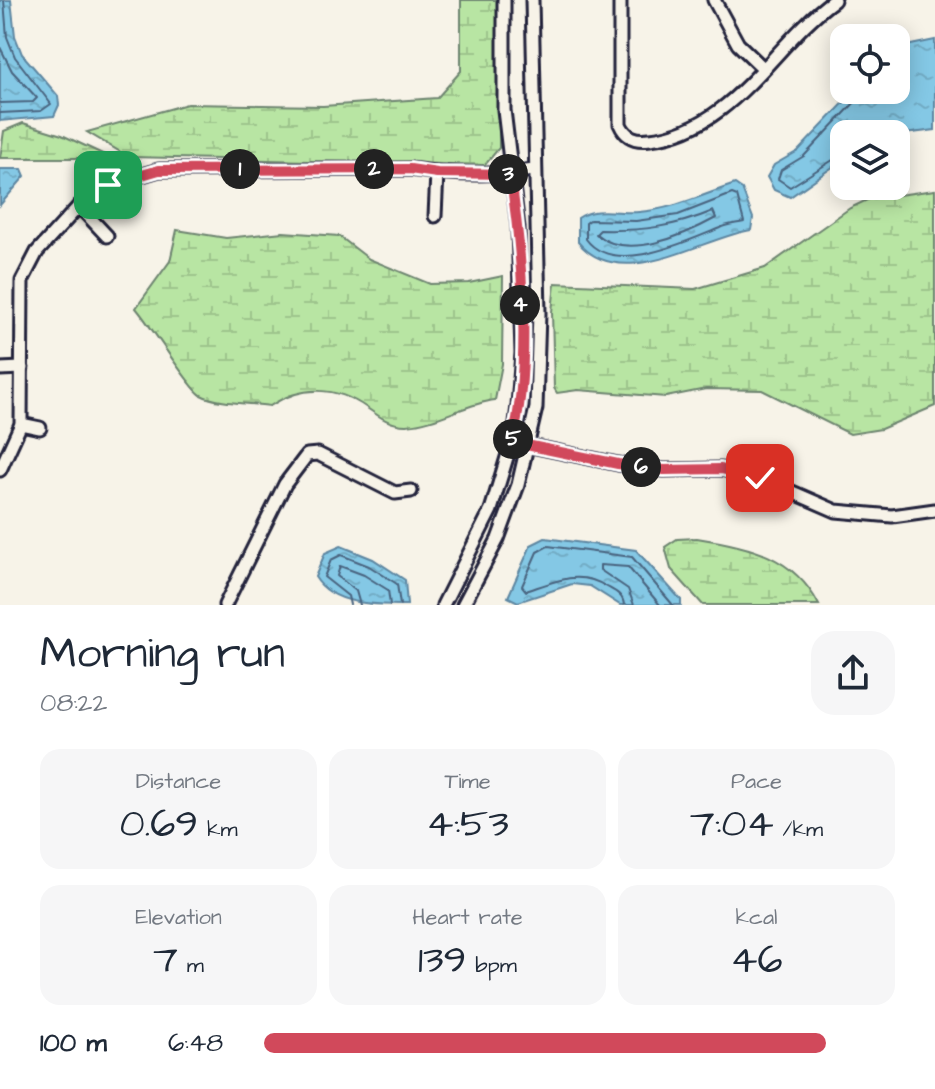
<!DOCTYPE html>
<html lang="en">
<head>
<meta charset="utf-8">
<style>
  body { margin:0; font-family:"Architects Daughter",sans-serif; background:#f6f6f7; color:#1f2937; height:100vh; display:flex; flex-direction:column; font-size:30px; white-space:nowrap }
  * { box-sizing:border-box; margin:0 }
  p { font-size:26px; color:#747a83 }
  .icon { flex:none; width:44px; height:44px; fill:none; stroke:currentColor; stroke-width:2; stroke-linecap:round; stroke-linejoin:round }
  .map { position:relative; height:605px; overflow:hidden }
  .drawer { display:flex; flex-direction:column; background:#fff; flex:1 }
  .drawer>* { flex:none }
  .controls { position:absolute; left:830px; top:24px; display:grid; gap:16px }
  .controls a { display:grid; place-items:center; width:80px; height:80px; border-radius:16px; background:#fff; box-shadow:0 4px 20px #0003; font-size:40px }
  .pin { position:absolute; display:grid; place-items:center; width:68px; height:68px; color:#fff; margin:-34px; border-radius:16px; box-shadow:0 4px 12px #0006 }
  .km { position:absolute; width:40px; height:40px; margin:-20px; border-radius:50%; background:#222; color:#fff; font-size:22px; line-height:40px; text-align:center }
  .round { display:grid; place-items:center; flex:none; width:84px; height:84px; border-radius:24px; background:#f6f6f7 }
  .head { display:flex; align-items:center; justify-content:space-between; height:136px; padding:0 40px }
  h1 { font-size:44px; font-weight:600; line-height:60px }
  .metrics { display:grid; grid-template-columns:repeat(3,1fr); gap:12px; height:136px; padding:8px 40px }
  .metrics div { display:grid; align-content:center; border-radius:20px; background:#f6f6f7; text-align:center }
  .metrics b { font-size:40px; font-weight:600 }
  .metrics small { font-size:22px; font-weight:400 }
  .metrics p { font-size:22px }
  ul { padding:0 40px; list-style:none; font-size:26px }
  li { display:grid; grid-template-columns:128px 96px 1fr; align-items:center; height:60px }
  li i { height:20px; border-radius:10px; background:#d1495b }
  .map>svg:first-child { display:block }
</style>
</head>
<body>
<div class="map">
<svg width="935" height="605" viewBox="0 0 935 605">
  <defs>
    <pattern id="wetland-marsh" width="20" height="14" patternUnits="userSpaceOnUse" patternTransform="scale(2)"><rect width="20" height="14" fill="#b8e5a3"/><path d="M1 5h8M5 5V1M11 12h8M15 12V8" fill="none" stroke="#9ec48d"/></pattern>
    <pattern id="water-ripples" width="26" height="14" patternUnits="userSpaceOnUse" patternTransform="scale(2)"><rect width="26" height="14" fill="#84c8e5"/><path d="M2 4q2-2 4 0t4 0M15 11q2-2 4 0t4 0" fill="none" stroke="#72acc5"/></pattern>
  </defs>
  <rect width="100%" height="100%" fill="#f7f3e8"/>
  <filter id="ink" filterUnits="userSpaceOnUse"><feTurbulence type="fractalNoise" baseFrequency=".0125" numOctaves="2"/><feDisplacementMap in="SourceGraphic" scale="16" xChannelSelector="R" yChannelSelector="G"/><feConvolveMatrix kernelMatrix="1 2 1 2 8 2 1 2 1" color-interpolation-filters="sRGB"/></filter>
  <g filter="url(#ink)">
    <g fill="url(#wetland-marsh)" stroke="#6d846f" stroke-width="2">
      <path d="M461,0h38v148l-14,17 -356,-8 -42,-25 100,-28 136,2 114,-8 24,-27z"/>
      <path d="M23,123l39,12 49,23h-111l4,-27z"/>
      <path d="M935,190v216l-54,23 -31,5 -88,-44 -56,-1 -40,8 -88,-7 -21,3 -3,-5 -2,-76 3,-29 140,6 70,-21 85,-60 19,-9z"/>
      <path d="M177,230l49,8 57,-6 56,4 30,23 61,25 39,-1 34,-7 -1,88 -7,36c-30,4 -58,23 -89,25 -16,0 -26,-8 -39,-17 -31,-22 -65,-23 -97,-2 -20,-3 -52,-2 -69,-11 -11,-6 -51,-71 -65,-87l34,-47z"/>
      <path d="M697,538c52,8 97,18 122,67h-116l-32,-36 -6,-22 12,-8z"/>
    </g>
    <g fill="url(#water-ripples)" stroke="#5d86a1" stroke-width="2">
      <path d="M0,0h11l4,36 7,18 36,42 1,9 -5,11 -54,5z"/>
      <path d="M935,40v90l-39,5 -52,-1v25l-54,38 -16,-7 -7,-13 7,-12 24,-14 58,-61h40v-35l10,-9z"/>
      <path d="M0,169h22l3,7 -25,29z"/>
      <path d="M735,184l7,5 11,29 -2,12c-50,8 -130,64 -173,12v-24c17,-12 41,-4 61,-6 35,-3 63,-17 96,-28z"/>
      <path d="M545,538l91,12 45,50v5h-61l-30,-19 -18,-2 -54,18 -10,-5 23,-52z"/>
      <path d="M341,546l32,13 32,21 2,25c-33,0 -75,0 -92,-28l10,-24z"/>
    </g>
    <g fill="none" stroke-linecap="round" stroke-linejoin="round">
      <g stroke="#49647f" stroke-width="2">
        <path d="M0,47l12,24 25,27 -4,4 -33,1"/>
        <path d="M0,113l41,-2 10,-7 -36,-47 -8,-20 -3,-37"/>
        <path d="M844,153l-54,34 -12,-8 3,-9 23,-14 54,-57 3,-9"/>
        <path d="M732,194l5,2 7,26c-8,2 -17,2 -24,6 -33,13 -106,49 -134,11v-16l4,-3 46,1 42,-6z"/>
        <path d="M713,211l3,7c-31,17 -89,43 -120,16l4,-4c41,1 75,-3 113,-19z"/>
        <path d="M350,605l-2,-9 -24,-19 7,-17 10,-5 28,11 28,18 3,21"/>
        <path d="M360,605l-4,-14 -19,-15 3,-10 24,9 24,15 2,15"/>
        <path d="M624,605c-1,-10 -8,-13 -17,-18 -28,-18 -51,-6 -81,4l-4,-5 15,-34 11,-6 84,11 41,48"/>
        <path d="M634,605l-6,-16 -28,-19v-5l28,2 32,38"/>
      </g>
      <defs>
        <g id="minor">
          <path d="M620,0v124c6,14 17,17 30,15 84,-9 122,-94 184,-139"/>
          <path d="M714,0l24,44 25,24"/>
          <path d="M79,206l28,30"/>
          <path d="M435,216l2,-43"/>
          <path d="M0,369l22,-1"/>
          <path d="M21,424l19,4"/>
          <path d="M512,442l106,22 46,6 57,-1 39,9 76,33 56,5 43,-6"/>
          <path d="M0,470l21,-46 1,-143 15,-29 42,-46 29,-21 51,-15 251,-1c41,6 83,7 124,1"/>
          <path d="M225,605l60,-121 22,-29 11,-1 77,39 16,-2"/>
          <path d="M443,605l48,-95 24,-79 3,-26 4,-52 -4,-126 -14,-117v-110"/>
          <path d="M463,605l35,-66 20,-54 18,-77 3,-95 -7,-313"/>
        </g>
      </defs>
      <use href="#minor" stroke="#22223b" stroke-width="17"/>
      <use href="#minor" stroke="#f7f3e8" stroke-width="11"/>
    </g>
  </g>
  <g fill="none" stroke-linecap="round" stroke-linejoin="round" filter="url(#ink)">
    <defs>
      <path id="route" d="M108,185l51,-15 251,-1 27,4 73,1c12,77 22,192 2,268l106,22 46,6 57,-1 39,9"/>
    </defs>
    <use href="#route" stroke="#fff" stroke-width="16"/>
    <use href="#route" stroke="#d1495b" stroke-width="10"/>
  </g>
</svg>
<div class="controls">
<a><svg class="icon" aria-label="locate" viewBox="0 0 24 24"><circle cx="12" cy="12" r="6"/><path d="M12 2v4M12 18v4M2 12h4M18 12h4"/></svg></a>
<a><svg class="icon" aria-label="layers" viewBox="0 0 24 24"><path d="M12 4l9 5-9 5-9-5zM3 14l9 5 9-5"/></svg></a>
</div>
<div class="pin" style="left:108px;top:185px;background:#1e9e55"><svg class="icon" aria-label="arrive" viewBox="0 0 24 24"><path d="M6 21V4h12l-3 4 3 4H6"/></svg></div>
<div class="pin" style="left:760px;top:478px;background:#d93025"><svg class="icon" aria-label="check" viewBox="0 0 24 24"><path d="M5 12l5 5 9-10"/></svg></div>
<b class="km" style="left:240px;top:169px">1</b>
<b class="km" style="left:374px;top:169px">2</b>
<b class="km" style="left:508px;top:174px">3</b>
<b class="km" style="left:520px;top:305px">4</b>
<b class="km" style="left:513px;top:439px">5</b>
<b class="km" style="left:641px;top:467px">6</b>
</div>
<section class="drawer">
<div class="head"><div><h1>Morning run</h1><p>08:22</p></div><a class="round"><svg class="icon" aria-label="share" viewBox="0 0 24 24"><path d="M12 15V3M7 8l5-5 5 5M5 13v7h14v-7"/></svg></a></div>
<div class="metrics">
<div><p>Distance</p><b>0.69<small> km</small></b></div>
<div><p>Time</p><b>4:53</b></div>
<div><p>Pace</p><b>7:04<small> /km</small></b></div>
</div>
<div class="metrics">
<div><p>Elevation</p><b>7<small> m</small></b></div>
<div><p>Heart rate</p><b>139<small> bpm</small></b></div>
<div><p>kcal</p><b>46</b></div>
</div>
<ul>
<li><b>100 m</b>6:48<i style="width:89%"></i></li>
</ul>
</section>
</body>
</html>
